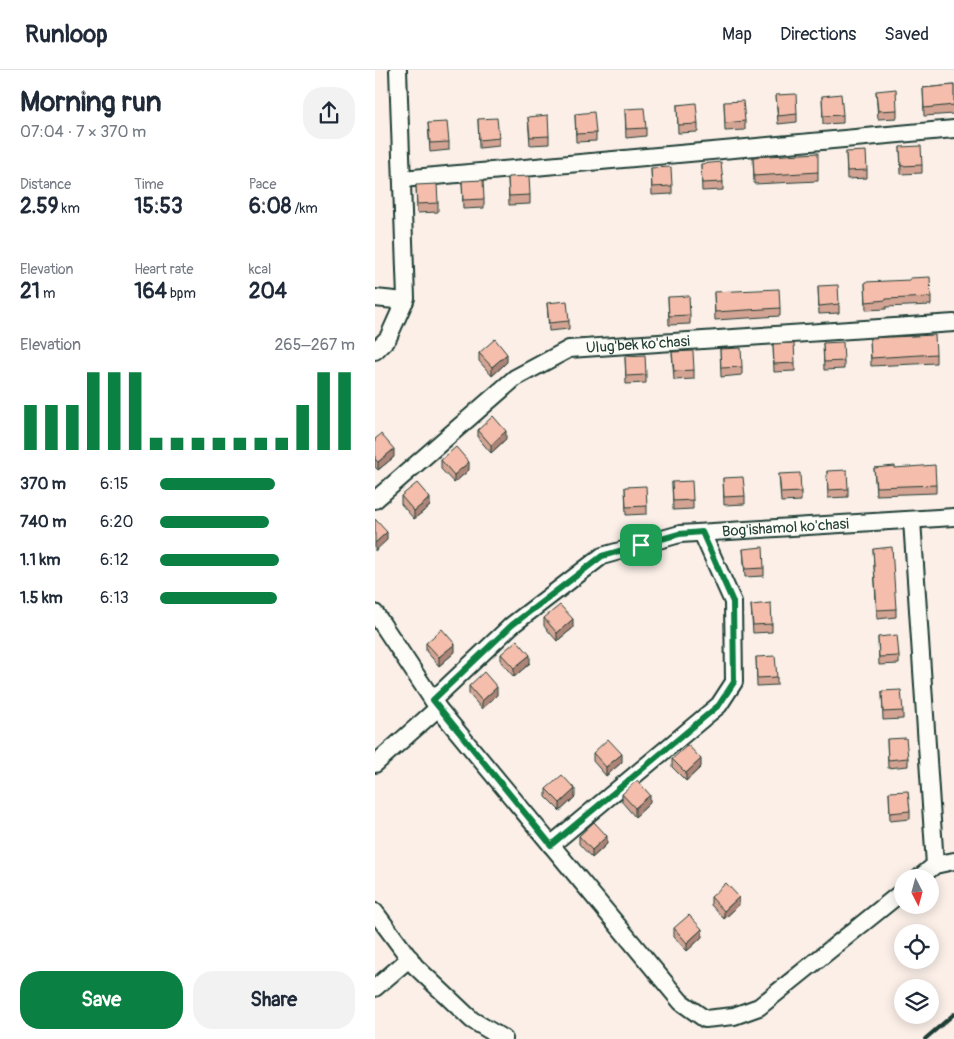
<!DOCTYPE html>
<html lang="en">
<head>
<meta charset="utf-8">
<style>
  body { margin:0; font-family:Pangolin,sans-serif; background:#f2f2f3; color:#1f2937; height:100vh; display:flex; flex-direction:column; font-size:19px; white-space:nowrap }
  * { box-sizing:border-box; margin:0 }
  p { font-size:16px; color:#747a83 }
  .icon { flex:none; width:28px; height:28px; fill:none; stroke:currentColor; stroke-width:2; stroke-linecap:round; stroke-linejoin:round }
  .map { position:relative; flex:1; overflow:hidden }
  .panel { display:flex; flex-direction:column; background:#fff; width:375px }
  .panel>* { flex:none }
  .needle { width:32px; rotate:174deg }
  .buttons { position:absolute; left:519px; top:799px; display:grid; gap:10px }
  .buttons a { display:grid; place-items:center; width:45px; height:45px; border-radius:50%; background:#fff; box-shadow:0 2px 12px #0003; font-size:25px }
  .pin { position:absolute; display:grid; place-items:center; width:42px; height:42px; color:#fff; margin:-21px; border-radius:10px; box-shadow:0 2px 8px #0006 }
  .round { display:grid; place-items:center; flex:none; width:52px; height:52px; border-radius:20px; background:#f2f2f3 }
  .summary { display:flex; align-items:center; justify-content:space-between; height:85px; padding:0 20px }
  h1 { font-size:28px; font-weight:700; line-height:38px }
  .stats { display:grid; grid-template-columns:repeat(3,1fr); gap:8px; height:85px; padding:5px 20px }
  .stats div { display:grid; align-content:center }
  .stats b { font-size:21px; font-weight:700 }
  .stats small { font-size:14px; font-weight:400 }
  .stats p { font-size:14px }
  .chart { height:140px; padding:10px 20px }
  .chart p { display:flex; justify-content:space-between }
  .chart svg { width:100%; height:90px; margin-top:5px; stroke:#0b8043; stroke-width:6 }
  .cta { display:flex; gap:10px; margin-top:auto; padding:10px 20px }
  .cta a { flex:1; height:58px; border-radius:20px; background:#0b8043; color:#fff; font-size:20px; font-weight:700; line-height:58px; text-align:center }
  .cta a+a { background:#f2f2f3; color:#1f2937 }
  ul { padding:0 20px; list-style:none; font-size:16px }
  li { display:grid; grid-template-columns:80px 60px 1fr; align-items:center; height:38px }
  li i { height:12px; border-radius:6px; background:#0b8043 }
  header { display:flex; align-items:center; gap:30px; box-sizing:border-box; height:70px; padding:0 25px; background:#fff; border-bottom:1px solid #e0e1e3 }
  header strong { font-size:24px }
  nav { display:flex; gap:28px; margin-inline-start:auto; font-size:18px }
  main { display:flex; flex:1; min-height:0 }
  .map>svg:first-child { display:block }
</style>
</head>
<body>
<header>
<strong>Runloop</strong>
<nav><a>Map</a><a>Directions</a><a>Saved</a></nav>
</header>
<main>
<section class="panel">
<div class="summary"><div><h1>Morning run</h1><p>07:04 · 7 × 370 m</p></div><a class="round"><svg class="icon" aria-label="share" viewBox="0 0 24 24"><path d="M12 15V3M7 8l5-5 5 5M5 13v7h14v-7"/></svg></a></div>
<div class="stats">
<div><p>Distance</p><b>2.59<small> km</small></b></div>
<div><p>Time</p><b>15:53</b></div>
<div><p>Pace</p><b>6:08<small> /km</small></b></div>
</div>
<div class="stats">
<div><p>Elevation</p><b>21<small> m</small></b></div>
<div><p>Heart rate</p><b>164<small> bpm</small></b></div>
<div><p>kcal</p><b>204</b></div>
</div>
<div class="chart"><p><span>Elevation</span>265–267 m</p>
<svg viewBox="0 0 160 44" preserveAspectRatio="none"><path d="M5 44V22M15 44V22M25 44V22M35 44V6M45 44V6M55 44V6M65 44V38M75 44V38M85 44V38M95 44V38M105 44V38M115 44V38M125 44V38M135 44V22M145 44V6M155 44V6"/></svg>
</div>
<ul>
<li><b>370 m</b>6:15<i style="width:59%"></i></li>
<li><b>740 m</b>6:20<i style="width:56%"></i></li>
<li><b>1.1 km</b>6:12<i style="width:61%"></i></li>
<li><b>1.5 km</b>6:13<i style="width:60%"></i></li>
</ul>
<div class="cta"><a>Save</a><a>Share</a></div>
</section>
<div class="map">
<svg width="579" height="969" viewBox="0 0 579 969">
  <rect width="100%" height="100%" fill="#fbefe8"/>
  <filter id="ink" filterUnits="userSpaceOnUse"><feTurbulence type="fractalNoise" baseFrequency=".02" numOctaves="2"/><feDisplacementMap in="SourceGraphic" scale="10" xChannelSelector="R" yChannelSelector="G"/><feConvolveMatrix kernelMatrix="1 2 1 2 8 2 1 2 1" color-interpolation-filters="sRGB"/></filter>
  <g filter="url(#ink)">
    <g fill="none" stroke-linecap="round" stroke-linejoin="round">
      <defs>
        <g id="minor">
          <path d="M27,109l552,-50"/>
          <path d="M0,228l30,3"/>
          <path d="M0,281l13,-13 18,-40 -8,-228"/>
          <path id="s1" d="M0,430l140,-122 54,-29 385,-26"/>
          <path d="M537,450l23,345"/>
          <path d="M0,543l63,95 243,294 24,17 29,-3 25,-9 144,-116"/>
          <path id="s2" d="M58,630l79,-75 90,-69 78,-22 274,-17"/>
          <path d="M0,694l63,-56"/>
          <path d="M176,775l168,-140 15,-23 -1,-80 -31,-69"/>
          <path d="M544,808l16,-13 19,-4"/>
          <path d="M0,842l40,54 57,54 32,19"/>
          <path d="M0,918l35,-30"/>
        </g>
      </defs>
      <use href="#minor" stroke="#1f3d34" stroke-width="20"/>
      <use href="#minor" stroke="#fdfcf7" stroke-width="16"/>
      <path stroke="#1f3d34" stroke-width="4" d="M550,969l29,-25"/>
    </g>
    <g fill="#d3a393" stroke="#1f3d34">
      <path d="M579,15v29l-30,2 -1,-28z"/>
      <path d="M501,21l21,19v8l-19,1z"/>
      <path d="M401,25l21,19v8l-19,2z"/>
      <path d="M447,26l21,19v8l-20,1z"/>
      <path d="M349,32l21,19v9l-20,1z"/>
      <path d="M302,35l21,19v8l-20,1z"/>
      <path d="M250,39l21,19v8l-20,2z"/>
      <path d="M200,44l21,19v8l-20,1z"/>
      <path d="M153,47l21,19v8l-19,1z"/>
      <path d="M103,49l21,19v8l-20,2z"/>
      <path d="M53,53l21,19v8l-19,2z"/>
      <path d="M525,77l22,18v8l-21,1z"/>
      <path d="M471,82l21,18v8l-20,1z"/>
      <path d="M378,87l65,15v9l-64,3z"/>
      <path d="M326,94l22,18v8l-21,1z"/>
      <path d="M276,98l21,18v8l-20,1z"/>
      <path d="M133,107l22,18v9l-21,1z"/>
      <path d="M87,111l22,18v9l-21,1z"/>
      <path d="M41,115l22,18v9l-21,1z"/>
      <path d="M490,212l66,15v8l-45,2v2l-20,1z"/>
      <path d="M443,216l21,18v9l-20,1z"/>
      <path d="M339,222l66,16v8l-65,4z"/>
      <path d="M293,227l22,18v9l-21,1z"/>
      <path d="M172,233l22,18v8l-20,2z"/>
      <path d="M495,268l66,16v9l-65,3z"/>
      <path d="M448,273l21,18v8l-20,1z"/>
      <path d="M398,274l22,19v8l-21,1z"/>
      <path d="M345,279l22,18v8l-21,2z"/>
      <path d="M297,282l22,18v9l-20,1z"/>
      <path d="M104,283l28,9 -15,14 -13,-15z"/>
      <path d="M250,286l21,19v8l-20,1z"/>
      <path d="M103,360l28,9 -15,14 -13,-15z"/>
      <path d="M0,369l19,18 -16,13 -3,-3z"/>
      <path d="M66,390l28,10 -15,13 -13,-14z"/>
      <path d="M499,398h21l41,17v8l-60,2z"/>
      <path d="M452,401l21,18v8l-20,1z"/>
      <path d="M404,404l22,18v9l-20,1z"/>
      <path d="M348,408l22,18v8l-21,1z"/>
      <path d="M297,412l21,18v9l-20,1z"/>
      <path d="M250,417l22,19v8l-21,1z"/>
      <path d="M26,426l29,10 -16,13 -13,-15z"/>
      <path d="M368,479l21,19v8l-19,1z"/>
      <path d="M498,479l23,60v8l-19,2z"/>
      <path d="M376,535l21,19v8l-19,1z"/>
      <path d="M169,548l29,10 -16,13 -13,-15z"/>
      <path d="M503,567l21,19v8l-20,1z"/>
      <path d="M51,573l29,9 -16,14 -13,-15z"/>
      <path d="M126,584l29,9 -16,14 -13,-15z"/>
      <path d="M381,587l21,20v8l-20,1z"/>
      <path d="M94,616l28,9 -15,14 -13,-15z"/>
      <path d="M507,621l21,20v8l-20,1z"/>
      <path d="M512,669l21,19v8l-20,2z"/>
      <path d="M218,683l29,9 -16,14 -13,-15z"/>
      <path d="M297,689l29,8 -15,14 -14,-14z"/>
      <path d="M171,719l29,8 -15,14 -14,-14z"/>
      <path d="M514,722l21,19v8l-20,2z"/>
      <path d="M247,724l28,9 -15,14 -13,-15z"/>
      <path d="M204,766l28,8 -15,14 -13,-14z"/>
      <path d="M336,827l28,8 -15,14 -13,-14z"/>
      <path d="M299,858l28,9 -15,14 -13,-14z"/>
    </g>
    <g fill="#ac8478" stroke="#1f3d34">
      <path d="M132,284v8l-15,14v-9z"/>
      <path d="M131,361v8l-15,14v-8z"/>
      <path d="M19,379v8l-16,13v-8z"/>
      <path d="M94,392v8l-15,13v-8z"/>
      <path d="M55,428v8l-16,13v-8z"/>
      <path d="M12,462v8l-12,11v-8z"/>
      <path d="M198,549v9l-16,13v-8z"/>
      <path d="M80,574v8l-16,14v-9z"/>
      <path d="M155,585v8l-16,14v-9z"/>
      <path d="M122,617v8l-15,14v-8z"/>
      <path d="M247,684v8l-16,14v-9z"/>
      <path d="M326,689v8l-15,14v-8z"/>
      <path d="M200,719v8l-15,14v-8z"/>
      <path d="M275,725v8l-15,14v-9z"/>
      <path d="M232,766v8l-15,14v-8z"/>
      <path d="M364,827v8l-15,14v-8z"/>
      <path d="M327,859v8l-15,14v-8z"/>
    </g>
    <g fill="#f5bdab" stroke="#1f3d34">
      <path d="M579,15v20l-30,3 -1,-20z"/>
      <path d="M521,19l1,21 -19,1 -2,-20z"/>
      <path d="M421,24l1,20 -19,2 -2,-21z"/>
      <path d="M466,24l2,21 -20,1 -1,-20z"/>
      <path d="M368,31l2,20 -20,2 -1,-21z"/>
      <path d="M321,33l2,21 -20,1 -1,-20z"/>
      <path d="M269,38l2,20 -20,1 -1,-20z"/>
      <path d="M219,42l2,21 -20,1 -1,-20z"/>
      <path d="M173,45l1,21 -19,1 -2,-20z"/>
      <path d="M122,48l2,20 -20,2 -1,-21z"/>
      <path d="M72,52l2,20 -19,1 -2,-20z"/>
      <path d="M546,76l1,19 -21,1 -1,-19z"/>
      <path d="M491,81l1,19 -20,1 -1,-19z"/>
      <path d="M443,83v19l-64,4 -1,-19z"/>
      <path d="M346,92l2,20 -21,1 -1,-19z"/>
      <path d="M296,97l1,19 -20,1 -1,-19z"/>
      <path d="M154,106l1,19 -21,1 -1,-19z"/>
      <path d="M108,110l1,19 -21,1 -1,-19z"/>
      <path d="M62,114l1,19 -21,1 -1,-19z"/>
      <path d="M555,207l1,20 -45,2v1l-20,2 -1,-20 45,-2v-2z"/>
      <path d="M463,215l1,19 -20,2 -1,-20z"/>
      <path d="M404,219l1,19 -65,4 -1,-20z"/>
      <path d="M314,226l1,19 -21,1 -1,-19z"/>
      <path d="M192,231l2,20 -20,2 -2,-20z"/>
      <path d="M560,265l1,19 -65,4 -1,-20z"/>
      <path d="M120,269l12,15 -15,13 -13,-14z"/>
      <path d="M468,272l1,19 -20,1 -1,-19z"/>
      <path d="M419,273l1,20 -21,1 -1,-20z"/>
      <path d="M366,278l1,19 -21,1 -1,-19z"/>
      <path d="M318,281l1,19 -20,1 -2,-19z"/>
      <path d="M270,285l1,20 -20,1 -1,-20z"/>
      <path d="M118,346l13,15 -15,14 -13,-15z"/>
      <path d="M6,364l13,15 -16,13 -3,-3v-20z"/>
      <path d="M81,377l13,15 -15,13 -13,-15z"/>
      <path d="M560,395l1,20 -60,2 -2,-19 21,-2v2z"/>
      <path d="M472,400l1,19 -20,1 -1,-19z"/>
      <path d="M425,403l1,19 -20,1 -2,-19z"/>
      <path d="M368,407l2,19 -21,1 -1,-19z"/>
      <path d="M317,411l1,19 -20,1 -1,-19z"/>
      <path d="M42,413l13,15 -16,13 -13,-15z"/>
      <path d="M271,416l1,20 -21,1 -1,-20z"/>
      <path d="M0,449l12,13 -12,11z"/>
      <path d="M388,477l1,21 -19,1 -2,-20z"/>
      <path d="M517,477l4,62 -19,1 -4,-61z"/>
      <path d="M396,533l1,21 -19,1 -2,-20z"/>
      <path d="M185,535l13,14 -16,14 -13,-15z"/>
      <path d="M67,559l13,15 -16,13 -13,-14z"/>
      <path d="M522,565l2,21 -20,1 -1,-20z"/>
      <path d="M142,570l13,15 -16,13 -13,-14z"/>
      <path d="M400,586l2,21 -20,1 -1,-21z"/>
      <path d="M109,602l13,15 -15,14 -13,-15z"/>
      <path d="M526,620l2,21 -20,1 -1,-21z"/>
      <path d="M531,668l2,20 -20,2 -1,-21z"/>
      <path d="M233,669l14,15 -16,13 -13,-14z"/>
      <path d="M313,675l13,14 -15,14 -14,-14z"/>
      <path d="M187,705l13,14 -15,14 -14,-14z"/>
      <path d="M262,710l13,15 -15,13 -13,-14z"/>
      <path d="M533,721l2,20 -20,2 -1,-21z"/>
      <path d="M219,752l13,14 -15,14 -13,-14z"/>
      <path d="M351,813l13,14 -15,14 -13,-14z"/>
      <path d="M314,845l13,14 -15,14 -13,-15z"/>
    </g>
  </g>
  <g fill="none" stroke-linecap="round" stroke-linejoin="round" filter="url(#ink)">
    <defs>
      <path id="route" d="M327,462l31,70 1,80 -15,23 -168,140 -118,-145 79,-75 90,-69 77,-22z"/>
    </defs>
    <use href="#route" stroke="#fff" stroke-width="10"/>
    <use href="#route" stroke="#0b8043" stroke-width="6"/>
  </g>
  <g text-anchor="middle" stroke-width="4" stroke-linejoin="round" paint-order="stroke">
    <g font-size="15" fill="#1f3d34" stroke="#fdfcf7">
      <text dy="5" stroke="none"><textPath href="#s1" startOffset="316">Ulug'bek ko'chasi</textPath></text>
      <text dy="5" stroke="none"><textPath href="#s2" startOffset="409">Bog'ishamol ko'chasi</textPath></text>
    </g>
  </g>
</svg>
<div class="buttons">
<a><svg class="needle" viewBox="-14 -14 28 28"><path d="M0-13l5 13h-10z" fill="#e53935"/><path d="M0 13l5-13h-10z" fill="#747a83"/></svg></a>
<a><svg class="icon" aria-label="locate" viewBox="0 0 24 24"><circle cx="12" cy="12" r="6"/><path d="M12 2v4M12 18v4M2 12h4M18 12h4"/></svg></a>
<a><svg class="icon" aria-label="layers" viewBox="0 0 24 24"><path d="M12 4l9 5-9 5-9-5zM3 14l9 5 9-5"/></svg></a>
</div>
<div class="pin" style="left:266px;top:475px;background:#1e9e55"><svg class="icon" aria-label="arrive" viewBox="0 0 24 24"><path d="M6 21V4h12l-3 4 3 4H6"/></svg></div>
</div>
</main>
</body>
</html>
